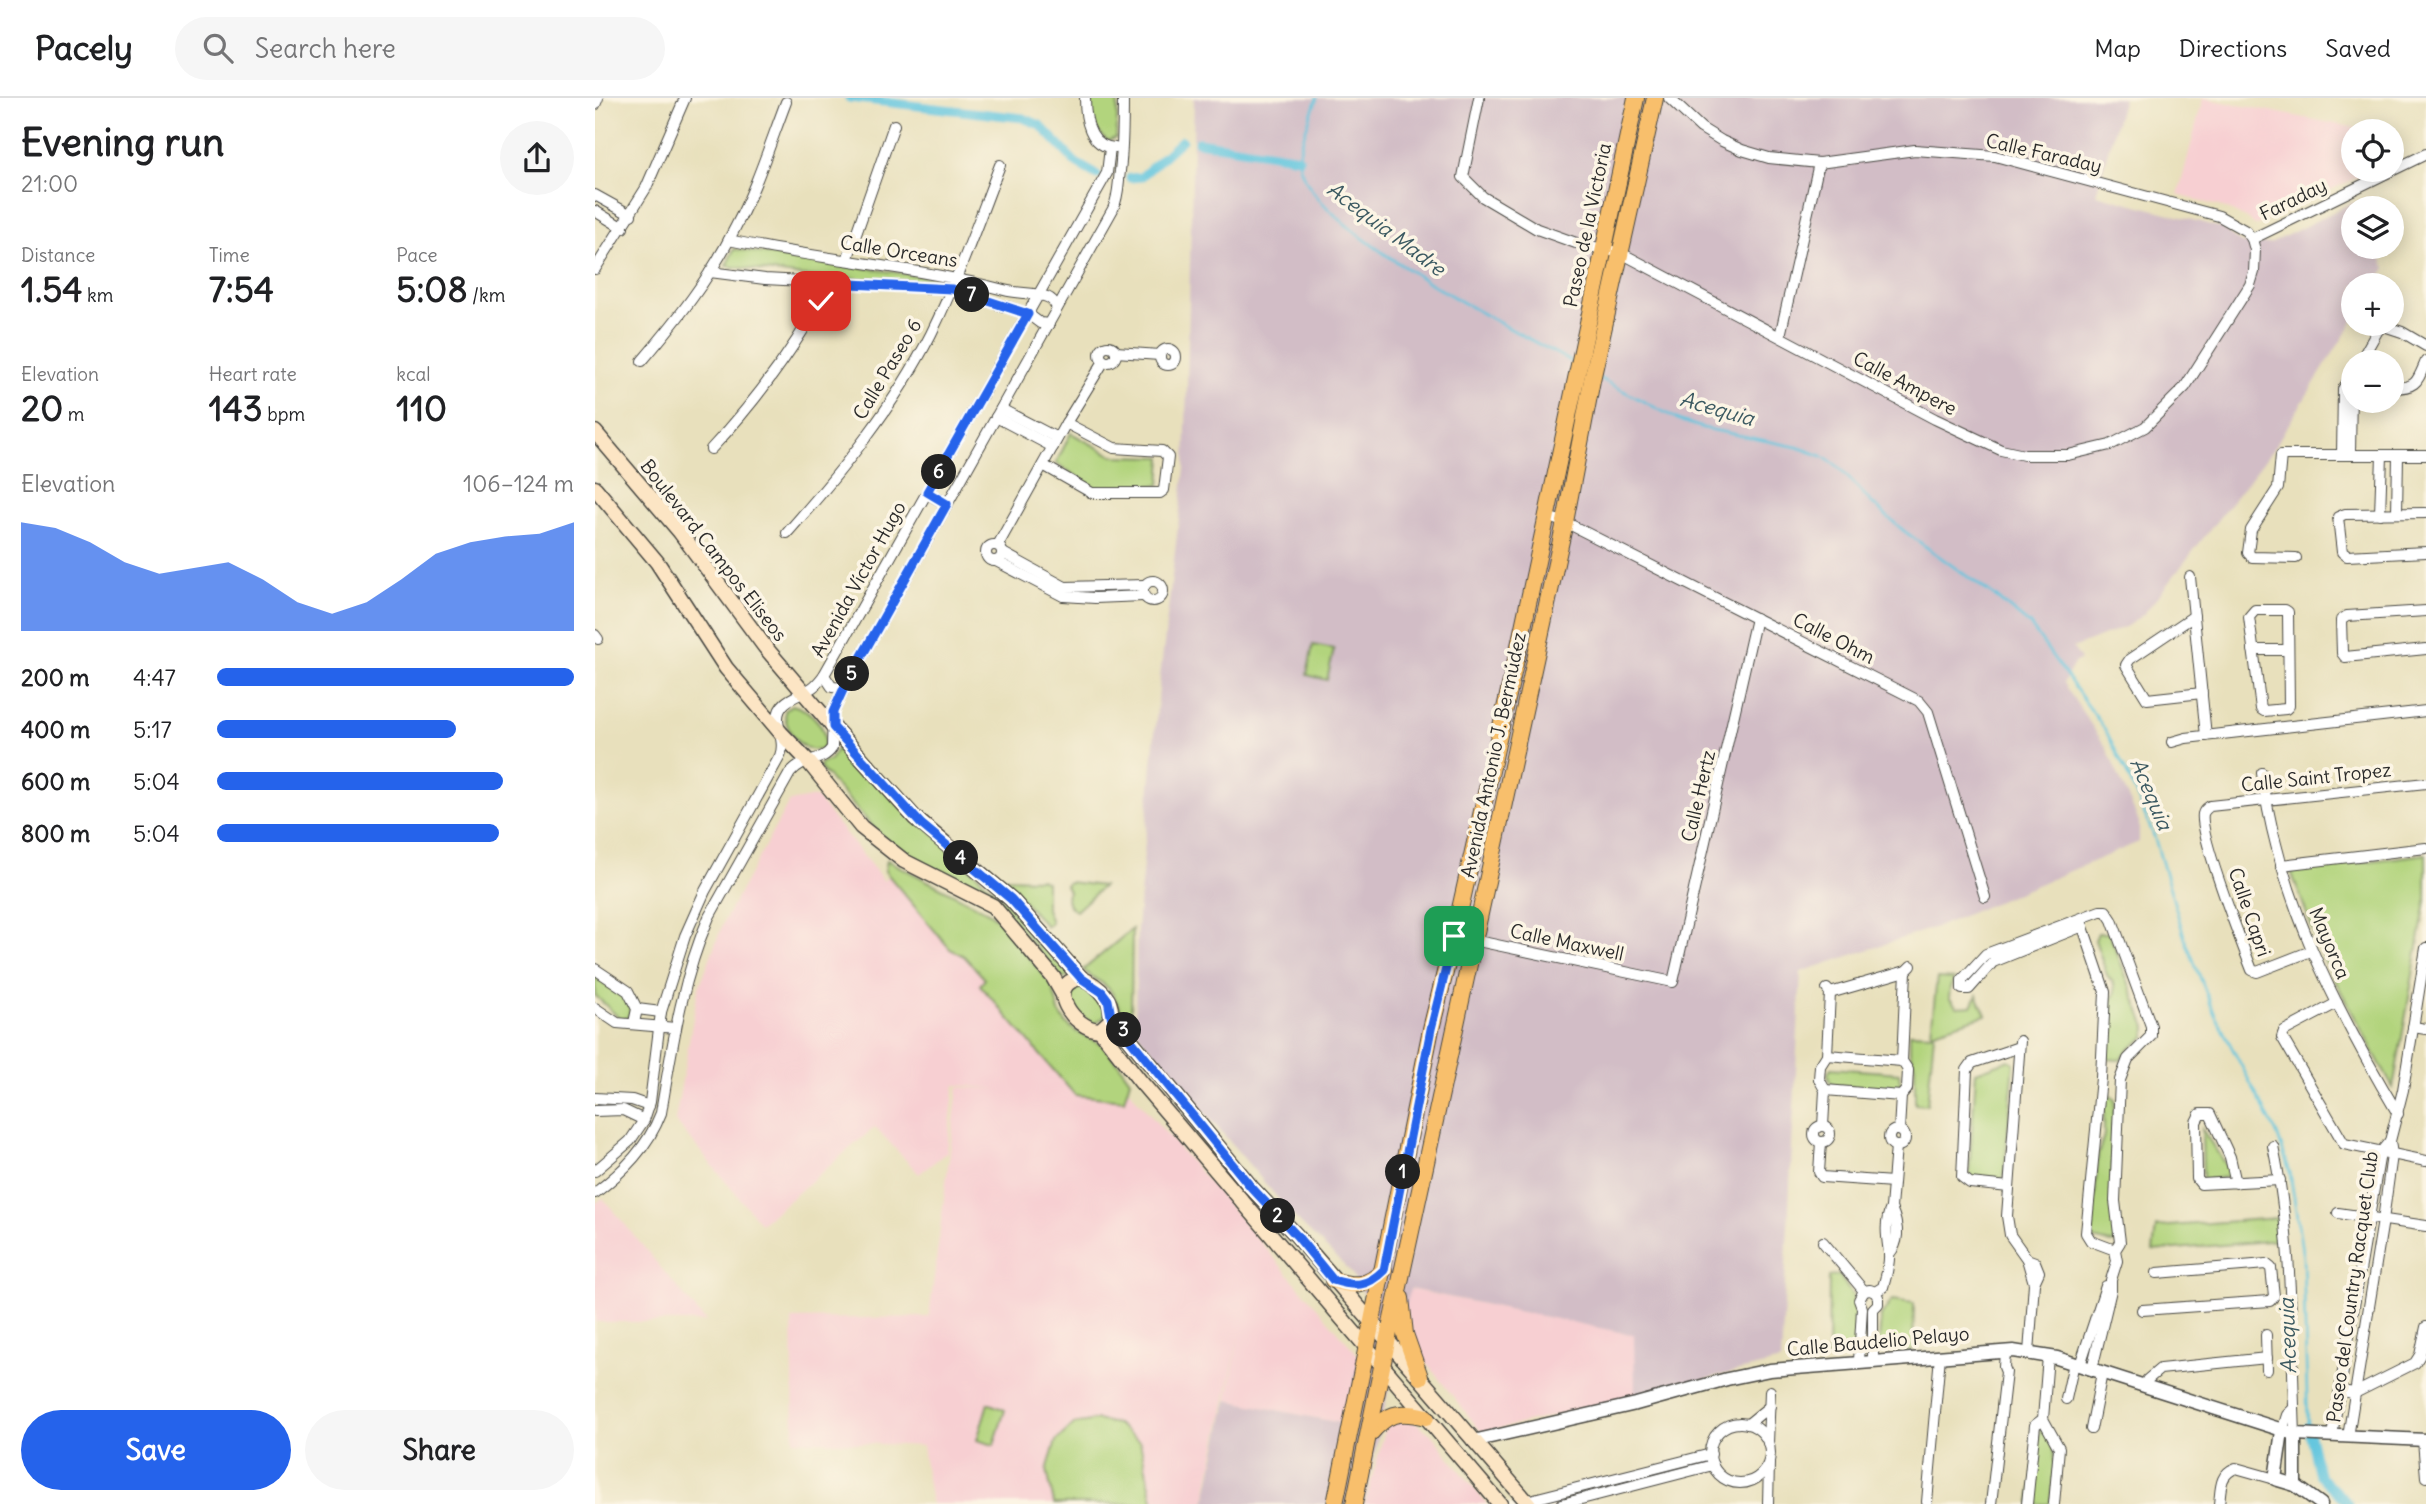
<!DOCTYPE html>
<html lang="en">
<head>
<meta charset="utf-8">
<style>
  body { margin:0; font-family:Delius,sans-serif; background:#f6f6f6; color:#202124; height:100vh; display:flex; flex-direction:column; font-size:26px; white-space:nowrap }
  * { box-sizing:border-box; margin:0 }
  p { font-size:23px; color:#757577 }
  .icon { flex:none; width:38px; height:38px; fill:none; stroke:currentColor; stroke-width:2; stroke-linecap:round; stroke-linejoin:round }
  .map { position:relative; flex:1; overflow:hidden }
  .sheet { display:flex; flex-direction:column; background:#fff; width:595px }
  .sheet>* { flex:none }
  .buttons { position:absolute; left:1746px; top:21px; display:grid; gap:14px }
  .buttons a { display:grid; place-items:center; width:63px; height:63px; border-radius:50%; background:#fff; box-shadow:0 4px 18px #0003; font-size:35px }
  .pin { position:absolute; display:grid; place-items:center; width:60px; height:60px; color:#fff; margin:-30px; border-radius:14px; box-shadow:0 4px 10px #0006 }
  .km { position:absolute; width:35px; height:35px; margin:-18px; border-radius:50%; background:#222; color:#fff; font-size:19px; line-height:35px; text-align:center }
  .round { display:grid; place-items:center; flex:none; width:74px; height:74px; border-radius:37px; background:#f6f6f6 }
  .headline { display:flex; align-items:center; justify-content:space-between; height:119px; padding:0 21px }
  h1 { font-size:38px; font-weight:800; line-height:52px }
  .stats { display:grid; grid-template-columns:repeat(3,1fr); gap:10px; height:119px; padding:7px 21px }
  .stats div { display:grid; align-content:center }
  .stats b { font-size:35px; font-weight:800 }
  .stats small { font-size:19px; font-weight:400 }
  .stats p { font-size:19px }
  .chart { height:196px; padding:14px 21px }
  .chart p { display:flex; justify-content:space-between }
  .chart svg { width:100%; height:126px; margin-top:7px; fill:#2563eb; opacity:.7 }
  .cta { display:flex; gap:14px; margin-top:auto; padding:14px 21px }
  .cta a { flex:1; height:80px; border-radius:42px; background:#2563eb; color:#fff; font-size:28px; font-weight:800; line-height:80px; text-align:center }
  .cta a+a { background:#f6f6f6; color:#202124 }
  ul { padding:0 21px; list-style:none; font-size:23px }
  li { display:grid; grid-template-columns:112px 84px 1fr; align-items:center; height:52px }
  li i { height:18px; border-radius:9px; background:#2563eb }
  header { display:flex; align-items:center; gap:42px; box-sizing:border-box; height:98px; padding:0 35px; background:#fff; border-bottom:2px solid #e0e0e0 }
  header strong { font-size:33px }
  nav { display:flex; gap:38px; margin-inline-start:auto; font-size:24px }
  .search { width:490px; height:63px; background:#f6f6f6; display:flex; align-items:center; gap:18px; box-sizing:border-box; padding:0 24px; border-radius:38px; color:#757577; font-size:26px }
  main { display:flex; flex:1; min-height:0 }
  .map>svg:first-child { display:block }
</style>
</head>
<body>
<header>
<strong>Pacely</strong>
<div class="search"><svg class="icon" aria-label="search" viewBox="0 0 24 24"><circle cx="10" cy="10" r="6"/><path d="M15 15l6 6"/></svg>Search here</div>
<nav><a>Map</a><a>Directions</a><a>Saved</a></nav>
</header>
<main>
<section class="sheet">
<div class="headline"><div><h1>Evening run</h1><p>21:00</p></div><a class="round"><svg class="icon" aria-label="share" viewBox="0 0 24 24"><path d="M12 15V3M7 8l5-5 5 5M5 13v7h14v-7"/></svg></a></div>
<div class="stats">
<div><p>Distance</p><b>1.54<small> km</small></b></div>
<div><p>Time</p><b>7:54</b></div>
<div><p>Pace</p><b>5:08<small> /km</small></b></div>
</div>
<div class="stats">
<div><p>Elevation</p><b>20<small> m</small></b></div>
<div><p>Heart rate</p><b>143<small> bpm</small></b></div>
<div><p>kcal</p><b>110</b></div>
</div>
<div class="chart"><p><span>Elevation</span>106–124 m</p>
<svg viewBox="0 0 160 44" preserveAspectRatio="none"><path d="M0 44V6L10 8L20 13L30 20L40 24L50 22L60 20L70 26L80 34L90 38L100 34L110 26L120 17L130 13L140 11L150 10L160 6V44z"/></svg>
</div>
<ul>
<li><b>200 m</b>4:47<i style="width:100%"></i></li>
<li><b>400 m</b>5:17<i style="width:67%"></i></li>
<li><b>600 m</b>5:04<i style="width:80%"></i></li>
<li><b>800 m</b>5:04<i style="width:79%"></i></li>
</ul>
<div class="cta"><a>Save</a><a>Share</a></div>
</section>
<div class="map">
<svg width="1831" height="1406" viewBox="0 0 1831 1406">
  <rect width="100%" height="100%" fill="#fcf5e5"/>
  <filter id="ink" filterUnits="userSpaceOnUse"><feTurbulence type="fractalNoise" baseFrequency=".0143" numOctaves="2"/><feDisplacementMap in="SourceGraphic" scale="14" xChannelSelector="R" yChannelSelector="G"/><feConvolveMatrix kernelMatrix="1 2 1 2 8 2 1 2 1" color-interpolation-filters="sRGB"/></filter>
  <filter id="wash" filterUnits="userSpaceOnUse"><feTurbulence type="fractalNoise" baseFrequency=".00686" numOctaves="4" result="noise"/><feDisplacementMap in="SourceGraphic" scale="28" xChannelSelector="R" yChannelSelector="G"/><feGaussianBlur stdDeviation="1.57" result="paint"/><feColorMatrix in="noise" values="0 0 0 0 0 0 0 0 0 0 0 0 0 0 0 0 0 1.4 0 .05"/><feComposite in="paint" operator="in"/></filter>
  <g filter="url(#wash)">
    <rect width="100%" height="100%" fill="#e8e0bc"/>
    <g fill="#f7cfd2">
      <path d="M1608,0l169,33h-18v39h18l-117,56 -4,-5 -25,-13 -48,-13z"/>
      <path d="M221,699l68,84 4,-6 62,74 14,7 21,24 -5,5 144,115 4,-11 231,267 -14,68 -118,-24 13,-69 -36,173h-273l-9,-58 -128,-6 -2,-121 137,-2 29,-230 41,2 -44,-4 -8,67 -28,22 -44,-47 -114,97 -86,-103 23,-131 26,-69 65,-119z"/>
      <path d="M8,1100l103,124h-111v-118z"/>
      <path d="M814,1191l226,46v61l-153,37 -61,-77 -16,-47z"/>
      <path d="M799,1321l20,3 17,12 56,70h-122l21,-78z"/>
    </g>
    <path fill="#d2bdc6" d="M599,0h929l-27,96 126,34 19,15 29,1 83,-42 3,6h-2v39h22l10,21 -11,17h-21v35l-81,129 -129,165 -17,12 -54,22 8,12 -6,2 -12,21 43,64 33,75v20l-200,84 -138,46 -20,389 -146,35 -1,-61 -224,-46 -46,215h-159l22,-104 118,24 25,-119 -19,-33 -58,-56 -154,-181 -4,-13 2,-93 23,-252 25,-209z"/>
    <g fill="#b2d47d" stroke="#6e8054" stroke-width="2">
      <path d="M495,0h28l-2,40 -9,3 -18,-19z"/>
      <path d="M139,151l214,31v4l-145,-8 -77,-10z"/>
      <path d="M476,335l42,23 49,1 -2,28 -65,3 -39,-25z"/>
      <path d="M718,547l21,4 -7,31 -20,-5z"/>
      <path d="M197,607c18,4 38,23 31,43 -20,9 -39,-18 -38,-37z"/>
      <path d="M245,647l166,157 64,73 -7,4 -59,-68 -101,-58 -21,-16 -62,-69 1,-5 9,-3z"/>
      <path d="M1831,756v47l-33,187 -69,-128 -33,-89z"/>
      <path d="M292,762l103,53 9,8 53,64 7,27 7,11 9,8 26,13 17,19 12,17 -6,20 -49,-5 -95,-110 5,-6 -21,-23 -14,-7 -62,-74 -3,-4z"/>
      <path d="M407,780l39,1 5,3v27l5,13 -5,4z"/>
      <path d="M474,784l34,4 -27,25 -7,-5 -3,-11 3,-3 -3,-7z"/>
      <path d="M537,831l-1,88 -4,2c-9,-7 -9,-19 -17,-29 -8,-9 -18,-12 -27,-20z"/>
      <path d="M1503,835h11l37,94 -1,10 -18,14 -7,9 -14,-1 2,-52 7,-14 -1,-9 -7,-9 -12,-35z"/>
      <path d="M0,879l33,23 2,10 -2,8 -7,1 -3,-2 -23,-22z"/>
      <path d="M1342,880l17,1 -4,9 -1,10 8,9 15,-1 5,-11 9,20 -55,17z"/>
      <path d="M488,886l18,14 5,18 -13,8 -21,-16 -4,-17 2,-4z"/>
      <path d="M1315,935l24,1 -7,71 -12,-1v-38l-5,-14z"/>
      <path d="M1414,962l5,3 -10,113 -3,4 -27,-2 -5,-4 7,-102z"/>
      <path d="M1236,970l68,5 2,16 -8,1 -61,-5c-4,-7 -6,-11 -1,-17z"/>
      <path d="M1515,997l5,5 -4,42 6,100 -6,1 -19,-4 6,-84 6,-20v-37z"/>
      <path d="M1607,1031l24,37 2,11 -25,3z"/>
      <path d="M1682,1120l2,22 -126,11 3,-24z"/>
      <path d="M1244,1177l14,21 3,20 -2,40 -26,3 1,-82z"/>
      <path d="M1297,1202l22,3 -1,48 -35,1 3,-36z"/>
      <path d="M393,1305l17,7 -11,35 -17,-5z"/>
      <path d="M501,1322l21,4 23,18 14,62h-100l-7,-34 9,-29 18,-17z"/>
      <path d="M1445,1328c22,17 12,53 10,78h-20z"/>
    </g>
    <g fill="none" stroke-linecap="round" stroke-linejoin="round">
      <g stroke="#60c5de" stroke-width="2.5">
        <path d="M722,0c-5,15 -19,48 -18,61 2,67 217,172 273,203"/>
        <path d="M1004,280l82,43 22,7 94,19 25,9 14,9 37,39 31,27 89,64 37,30 76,106 24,49 24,56 31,103 30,76 62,119 13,38 13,86 5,169"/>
      </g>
      <g stroke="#60c5de" stroke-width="9">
        <path d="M254,0l174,20 17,7 36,38 21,12"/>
        <path d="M603,44l101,16"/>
        <path d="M535,80l11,-1 41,-37"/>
        <path d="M1713,1329l11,48 30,29"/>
      </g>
    </g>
  </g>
  <g filter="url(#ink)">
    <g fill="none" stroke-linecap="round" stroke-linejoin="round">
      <defs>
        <g id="minor">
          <path d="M490,0c0,20 4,49 30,50"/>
          <path d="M884,0l-16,79 20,20 54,32 39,14 45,10 314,166 66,31 23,5h44l42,-10 35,-18 40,-40 65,-102 4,-13 1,-22 -3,-11 -6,-8 -27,-15 -224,-60 -80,-6 -96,13 -50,-5 -27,-8 -20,-9 -21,-13 -32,-30"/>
          <path d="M0,7l3,-7"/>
          <path d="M0,97l36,20"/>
          <path d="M0,113l28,17"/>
          <path d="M1657,141l174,-85"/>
          <path d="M134,142c91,20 185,26 275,50 14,4 30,2 43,7 5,2 8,6 10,11"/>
          <path d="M252,162l47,-135"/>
          <path d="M0,171l51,-81 39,-90"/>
          <path d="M115,174l55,7 187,10 76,25 12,9 9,1"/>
          <path d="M1185,238l39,-173"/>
          <circle cx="513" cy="256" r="8"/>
          <circle cx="573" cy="259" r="8"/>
          <path d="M521,254l44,3"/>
          <path d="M47,263c35,-41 69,-84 93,-133 21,-40 35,-84 51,-126"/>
          <path d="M1765,264l18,-32 6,-4 18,6 24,14"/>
          <path d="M1754,283l2,8 -1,66"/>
          <path d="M1797,290c25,0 25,-6 34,-27"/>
          <path d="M406,311l56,29"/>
          <path d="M401,319l57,30"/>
          <path d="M116,351c48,-51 87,-105 119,-166"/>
          <path d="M1747,357l1,-66 11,-16"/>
          <path d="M448,367l49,28h68l4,-3 4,-33 -6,-6 -48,-3 -48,-25"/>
          <path d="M332,395l20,11"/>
          <path d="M1802,415l1,-58"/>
          <path d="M1831,415l-81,1 -7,3 4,35 5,4 79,-4"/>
          <path d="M1785,416l2,-59"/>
          <path d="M951,419l19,5 354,179 9,11 57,185"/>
          <path d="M192,435c54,-61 107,-126 144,-199 27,-55 47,-112 69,-169"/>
          <circle cx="399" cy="455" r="8"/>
          <path d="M403,447l68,-122 38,-62"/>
          <path d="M408,455l62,34 80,-2"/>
          <path d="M1701,460l-44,-1 -4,-4 3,-23 27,-42 3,-33h145"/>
          <path d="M401,463l67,35 32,2 48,-2"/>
          <path d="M1595,479l16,159"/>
          <circle cx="558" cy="493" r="10"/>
          <path d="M1660,512h30l3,2 1,94 -3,3 -22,2 -3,-2 -12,-92z"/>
          <path d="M1831,513l-79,5 -6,4 1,33 3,4 81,-8"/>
          <path d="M1599,518l-64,43 -4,6 21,34 55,-6"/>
          <path d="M0,537l3,4"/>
          <path d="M1658,552h35"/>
          <path d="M229,577l8,12 12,1"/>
          <path d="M1577,644l14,-4 240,-27"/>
          <path d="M1667,675c16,124 73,235 136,341"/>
          <path d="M1686,767l145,-17"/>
          <path d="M1486,823l24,71 -4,86 -15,155 5,8 24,9"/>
          <path d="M1488,828l-90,36 -24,27h-7v-9l24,-26 114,-43h6l6,9 39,106v10l-23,23 -8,21 -5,121 5,41 -5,8 2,11 -6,19v10l-19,79"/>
          <path d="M859,838l219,46 83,-364"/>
          <path d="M1716,853l-54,21 -5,-2c-10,-26 -53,-135 -49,-156 1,-4 4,-6 7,-8l216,-23"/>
          <path d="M0,871l33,22 9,18 -3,14"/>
          <path d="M1232,891l3,4 76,-22 5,-5"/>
          <path d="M1742,905l-53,28 -2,6 62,107 82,17"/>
          <path d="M0,910l22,15 59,5"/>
          <path d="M42,911l24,3"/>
          <path d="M1818,929l13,2"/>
          <path d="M1425,943l-13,175 3,19 17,24 7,24"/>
          <path d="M1232,957l75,6"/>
          <path d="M1230,992l76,6"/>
          <path d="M0,1000l37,2 17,6"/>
          <path d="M0,1013l28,-1 21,10"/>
          <path d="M1228,1028l2,-36 -6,-11 1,-13 7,-11 3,-62"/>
          <circle cx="1227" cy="1036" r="8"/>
          <circle cx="1302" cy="1040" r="8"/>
          <path d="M1304,1032l2,-34 6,-7 1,-19 -6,-9 4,-90"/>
          <path d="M1226,1044l-2,30 3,5 71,5"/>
          <path d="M1678,1048c20,94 18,192 22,288"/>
          <path d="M0,1073l35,-30 14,-21 6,-18 11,-90 24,-76 20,-45 75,-135c5,-13 -2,-24 -2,-38 0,-19 23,-22 35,-31 4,-3 8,-8 11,-12l278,-493 5,-9 3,-25"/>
          <path d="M1641,1085l-6,-26 -20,-43h-10l-4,8 1,57 4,5 79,-4"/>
          <path d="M1414,1089l-39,-4 -8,-6 5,-107 5,-7 47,-16"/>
          <path d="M0,1095c29,-22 53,-46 66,-80 11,-66 21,-134 48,-196l81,-144c15,-18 31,-9 42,-25l1,-36 11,-24 269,-479c6,-14 5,-24 7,-38 3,-25 3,-48 3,-73"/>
          <path d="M1743,1115l88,13"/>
          <path d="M1228,1144l41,49 6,-1 5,2 8,-5c3,-10 7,-24 6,-34 -2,-15 -5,-30 2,-45l5,-62"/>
          <path d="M1294,1156c12,-13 9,-30 2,-46"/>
          <path d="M1432,1161l8,3 4,10 -5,11 -5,70"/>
          <path d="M1547,1212l128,-9 4,-5 -3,-28 -5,-4 -109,9"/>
          <path d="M1671,1237l1,35"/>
          <path d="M1278,1262v-51l5,-5v-7l-3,-5"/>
          <path d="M1264,1263l3,-53 -3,-8 5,-9"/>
          <path d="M1485,1267l26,-79"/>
          <path d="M1551,1289l1,-7 13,-11 107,-11"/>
          <path d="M1745,1293l15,2 60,-30 5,-8 6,-28"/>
          <path d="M1471,1301l8,-36"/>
          <path d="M1448,1321l16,29 -5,56"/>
          <circle cx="1145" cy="1355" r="30"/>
          <path d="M1153,1326l22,-18"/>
          <path d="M1496,1331l11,-56"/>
          <path d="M1687,1333l5,-16 6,-6"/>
          <path d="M1737,1338l48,-283 10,-12"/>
          <path d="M1753,1339l35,-217 9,-65 -2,-14 13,-51 23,-142"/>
          <path d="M1828,1342l3,37"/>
          <path d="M1173,1345l2,-52"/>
          <path d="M931,1403l185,-47"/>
          <path d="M1332,1404l13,-146"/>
          <path d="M967,1406l151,-39"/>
          <path d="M1173,1406l1,-41"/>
          <path d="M1396,1406l15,-132 -2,-5 1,-16"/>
          <path d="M1432,1406l8,-79 8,-6 5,-63"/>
          <path d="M1624,1406c2,-15 0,-30 17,-36l39,11"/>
        </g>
        <g id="tertiary">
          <path d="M1687,1333l-7,48 20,6 26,19"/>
          <path d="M1700,1336v51"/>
          <path d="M878,1343l163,-37 91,-25 43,-9 243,-19 44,7 238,76 131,6"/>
        </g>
        <g id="secondary">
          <path d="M0,334l85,100 85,115 68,80 82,91 96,81 70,79"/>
          <path d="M0,390l62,74 69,106 55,65 26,27 54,67 43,34 89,45 60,71 9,16"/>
          <path d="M486,880c17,7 35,23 29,43l-10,9c-26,0 -57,-46 -19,-52z"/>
          <path d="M516,918l140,171 46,49 232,268"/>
          <path d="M505,932l40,51 360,423"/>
        </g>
        <g id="primary">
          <path d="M738,1182c22,7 34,7 51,-10"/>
          <path d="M806,1200l4,36 15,43"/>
          <path d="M774,1337c18,-22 29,-25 57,-18"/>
          <path d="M740,1406l96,-475 23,-93 65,-290 117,-548"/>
          <path d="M759,1406l33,-162 178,-820 27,-142 63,-282"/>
        </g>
      </defs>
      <use href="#minor" stroke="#474641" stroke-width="12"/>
      <use href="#tertiary" stroke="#474641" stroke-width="15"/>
      <use href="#secondary" stroke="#474641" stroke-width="17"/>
      <use href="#primary" stroke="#474641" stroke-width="18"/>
      <use href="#minor" stroke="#fff" stroke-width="10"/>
      <use href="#tertiary" stroke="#fff" stroke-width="12"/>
      <use href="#secondary" stroke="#fce5c4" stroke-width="14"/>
      <use href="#primary" stroke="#f8bf6c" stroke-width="16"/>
    </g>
  </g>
  <g fill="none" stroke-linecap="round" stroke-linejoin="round" filter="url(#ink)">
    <defs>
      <path id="route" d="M226,203l9,-18 122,6 76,25 -101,178 20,12 -103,184 -11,24v15l88,97 90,75 70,79 21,14 6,8 3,16 140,171 46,49 36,44c22,7 34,7 51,-10l47,-241 23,-93"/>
    </defs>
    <use href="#route" stroke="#fff" stroke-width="14"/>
    <use href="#route" stroke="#2563eb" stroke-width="9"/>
  </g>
  <g text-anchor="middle" stroke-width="7" stroke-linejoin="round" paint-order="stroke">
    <g font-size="19" fill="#2b2b2b" stroke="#fcf5e5">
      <text transform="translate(1449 55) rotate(13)" y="7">Calle Faraday</text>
      <text transform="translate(1698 101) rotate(-26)" y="7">Faraday</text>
      <text transform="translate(992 127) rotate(-78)" y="7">Paseo de la Victoria</text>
      <text transform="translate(304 153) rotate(9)" y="7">Calle Orceans</text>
      <text transform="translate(292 271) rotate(-59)" y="7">Calle Paseo 6</text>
      <text transform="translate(1310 285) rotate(28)" y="7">Calle Ampere</text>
      <text transform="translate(119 452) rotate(52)" y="7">Boulevard Campos Eliseos</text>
      <text transform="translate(263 481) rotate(-61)" y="7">Avenida Víctor Hugo</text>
      <text transform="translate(1239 540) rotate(27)" y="7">Calle Ohm</text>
      <text transform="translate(898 657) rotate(-78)" y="7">Avenida Antonio J. Bermúdez</text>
      <text transform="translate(1721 679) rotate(-6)" y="7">Calle Saint Tropez</text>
      <text transform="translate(1103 698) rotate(-77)" y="7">Calle Hertz</text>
      <text transform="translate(1655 814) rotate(71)" y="7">Calle Capri</text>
      <text transform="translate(972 844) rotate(12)" y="7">Calle Maxwell</text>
      <text transform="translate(1735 845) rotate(67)" y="7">Mayorca</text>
      <text transform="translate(1757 1189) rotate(-82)" y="7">Paseo del Country Racquet Club</text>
      <text transform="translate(1283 1243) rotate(-5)" y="7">Calle Baudelio Pelayo</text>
    </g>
    <g font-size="21" font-style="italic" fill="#3b5961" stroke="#fcf5e5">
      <text transform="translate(791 131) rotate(37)" y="7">Acequia Madre</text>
      <text transform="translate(1122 311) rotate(16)" y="7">Acequia</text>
      <text transform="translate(1556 696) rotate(67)" y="7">Acequia</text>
      <text transform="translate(1693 1238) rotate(-92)" y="7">Acequia</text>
    </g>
  </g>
</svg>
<div class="buttons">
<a><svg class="icon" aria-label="locate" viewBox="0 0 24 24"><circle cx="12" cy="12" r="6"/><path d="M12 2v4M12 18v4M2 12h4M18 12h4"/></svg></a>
<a><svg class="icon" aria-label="layers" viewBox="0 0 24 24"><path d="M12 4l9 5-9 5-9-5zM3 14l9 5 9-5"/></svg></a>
<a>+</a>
<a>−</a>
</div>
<div class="pin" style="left:859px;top:838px;background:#1e9e55"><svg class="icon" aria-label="arrive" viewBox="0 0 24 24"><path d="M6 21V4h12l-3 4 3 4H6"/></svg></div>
<div class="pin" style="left:226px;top:203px;background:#d93025"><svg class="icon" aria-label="check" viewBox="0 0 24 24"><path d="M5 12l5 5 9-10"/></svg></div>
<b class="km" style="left:808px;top:1074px">1</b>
<b class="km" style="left:683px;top:1118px">2</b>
<b class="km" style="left:529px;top:932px">3</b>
<b class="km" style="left:366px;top:760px">4</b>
<b class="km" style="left:257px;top:576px">5</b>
<b class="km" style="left:344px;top:374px">6</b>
<b class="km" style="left:377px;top:197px">7</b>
</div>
</main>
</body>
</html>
